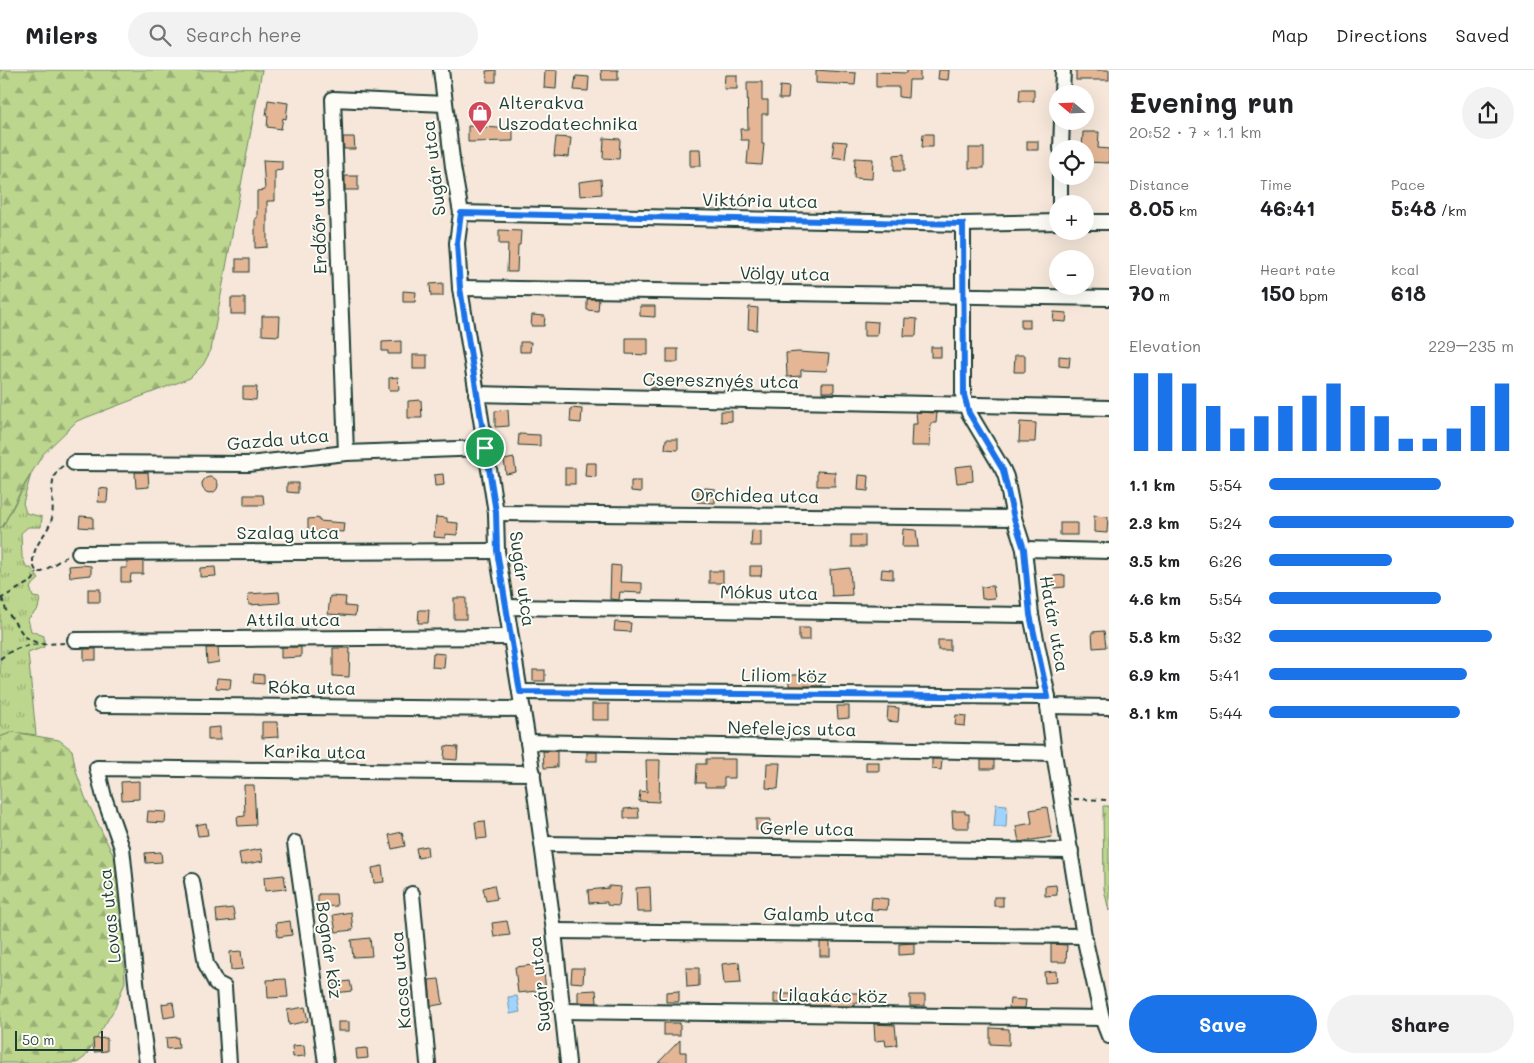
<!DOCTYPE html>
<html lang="en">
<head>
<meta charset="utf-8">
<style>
  body { margin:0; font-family:Mali,sans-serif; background:#f2f2f2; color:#202124; height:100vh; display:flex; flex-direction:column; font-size:19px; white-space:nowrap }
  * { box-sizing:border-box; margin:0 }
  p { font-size:16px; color:#757577 }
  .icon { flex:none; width:28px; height:28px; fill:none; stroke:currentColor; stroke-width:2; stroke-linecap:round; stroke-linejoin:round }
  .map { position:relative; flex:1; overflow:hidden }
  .panel { display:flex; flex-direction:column; background:#fff; width:425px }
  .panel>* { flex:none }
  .needle { width:32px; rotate:289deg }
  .tools { position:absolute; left:1049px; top:15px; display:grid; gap:10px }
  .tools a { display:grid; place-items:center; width:45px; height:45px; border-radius:50%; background:#fff; box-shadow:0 5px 20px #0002; font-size:25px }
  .scale { position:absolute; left:15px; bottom:12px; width:88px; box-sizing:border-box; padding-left:5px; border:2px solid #1f3d34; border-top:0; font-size:14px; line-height:18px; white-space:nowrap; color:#1f3d34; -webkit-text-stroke:4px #fdfcf7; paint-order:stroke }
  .pin { position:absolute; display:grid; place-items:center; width:42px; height:42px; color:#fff; margin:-21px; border:2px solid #fff; border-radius:50%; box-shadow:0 1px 5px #0007 }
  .round { display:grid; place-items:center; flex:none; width:52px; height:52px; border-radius:26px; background:#f2f2f2 }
  .summary { display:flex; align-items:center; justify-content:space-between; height:85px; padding:0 20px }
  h1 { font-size:28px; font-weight:800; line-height:38px }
  .figures { display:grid; grid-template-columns:repeat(3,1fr); gap:8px; height:85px; padding:5px 20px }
  .figures div { display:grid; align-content:center }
  .figures b { font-size:21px; font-weight:800 }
  .figures small { font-size:14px; font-weight:400 }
  .figures p { font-size:14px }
  .chart { height:140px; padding:10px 20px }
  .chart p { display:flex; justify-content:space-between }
  .chart svg { width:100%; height:90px; margin-top:5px; stroke:#1a73e8; stroke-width:6 }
  .action { display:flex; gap:10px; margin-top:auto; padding:10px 20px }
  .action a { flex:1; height:58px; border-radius:30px; background:#1a73e8; color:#fff; font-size:20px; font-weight:800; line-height:58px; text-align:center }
  .action a+a { background:#f2f2f2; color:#202124 }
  ul { padding:0 20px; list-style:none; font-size:16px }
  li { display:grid; grid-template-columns:80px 60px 1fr; align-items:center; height:38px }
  li i { height:12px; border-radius:6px; background:#1a73e8 }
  header { display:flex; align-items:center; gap:30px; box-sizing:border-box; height:70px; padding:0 25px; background:#fff; border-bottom:1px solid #e0e0e0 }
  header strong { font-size:24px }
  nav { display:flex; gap:28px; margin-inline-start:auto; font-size:18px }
  .search { width:350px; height:45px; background:#f2f2f2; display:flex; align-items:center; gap:12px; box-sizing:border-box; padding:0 18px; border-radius:28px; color:#757577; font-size:19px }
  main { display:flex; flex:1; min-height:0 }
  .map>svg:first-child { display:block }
</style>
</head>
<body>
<header>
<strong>Milers</strong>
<div class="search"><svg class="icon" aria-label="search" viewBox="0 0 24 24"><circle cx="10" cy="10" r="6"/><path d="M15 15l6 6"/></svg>Search here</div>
<nav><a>Map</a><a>Directions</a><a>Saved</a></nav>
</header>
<main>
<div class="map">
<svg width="1109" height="993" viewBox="0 0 1109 993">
  <defs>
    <pattern id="grass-tufts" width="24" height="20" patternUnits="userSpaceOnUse" patternTransform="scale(1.25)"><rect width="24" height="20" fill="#bcd68d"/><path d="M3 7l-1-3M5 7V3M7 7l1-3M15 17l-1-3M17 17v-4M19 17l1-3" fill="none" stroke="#98af74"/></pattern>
    <pattern id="forest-firs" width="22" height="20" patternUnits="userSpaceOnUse" patternTransform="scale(1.25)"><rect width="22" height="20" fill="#bcd68d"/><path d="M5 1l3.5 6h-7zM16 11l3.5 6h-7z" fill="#98af74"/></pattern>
  </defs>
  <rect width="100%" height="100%" fill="#f6e7da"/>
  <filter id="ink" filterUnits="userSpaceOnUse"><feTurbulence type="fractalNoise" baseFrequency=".02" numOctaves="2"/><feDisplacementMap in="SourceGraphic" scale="10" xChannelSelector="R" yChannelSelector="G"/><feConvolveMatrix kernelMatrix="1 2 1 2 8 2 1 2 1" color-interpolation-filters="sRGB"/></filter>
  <g filter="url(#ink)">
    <g fill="url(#grass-tufts)" stroke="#6e8a60">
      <path d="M31,404l-8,29 3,10 16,4 -1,10h-13l-7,6 1,24 5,11h4l8,11 -9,8 3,10 7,1 -2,11 -10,10 3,12 13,5v11l-16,6 8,82 -23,-3 -13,5v-209l3,-2z"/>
      <path d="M1103,736h6v105l-5,-22z"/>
    </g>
    <g fill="url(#forest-firs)" stroke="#6e8a60">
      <path d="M0,0h262l-51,280 -8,15 -13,13 -113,43 -34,33 -23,38 -17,34 -3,2z"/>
      <path d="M13,662l46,8 13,10 4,21 9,26 33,68 7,117 -10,26 -30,49 -8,6h-77v-326z"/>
    </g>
    <g fill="#a0d3fd" stroke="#6c97ad">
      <path d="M996,734l11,1 -1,22h-12z"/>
      <path d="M517,926l3,16 -10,2 -2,-17z"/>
    </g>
    <g fill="#e4b695" stroke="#1f3d34">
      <path d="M496,0v12h-9l-1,-11z"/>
      <path d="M545,0h12l-1,19 -12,-1z"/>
      <path d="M601,0h17v10h-16z"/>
      <path d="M816,0l40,3 -1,12 -39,-2z"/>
      <path d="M907,0h13v10h-11l-1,18 -9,-1v-10h-23v-15l31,1z"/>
      <path d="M939,0h10l-1,10 -10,-1z"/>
      <rect x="1076" y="0" width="33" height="10"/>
      <path d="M725,5h12v14h-13z"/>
      <path d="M576,6l13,1 -1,14 -14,-1z"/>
      <path d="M747,12h15v18h6v14h-6v30h2l-2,21 -15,-1 2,-24h-8l-1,-11h8z"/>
      <path d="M780,16l9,1 -1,12h-9z"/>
      <path d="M1020,19h14v12h-15z"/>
      <path d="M268,30l20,3 -2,16 -3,-1 -2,11 -14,-2 1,-11h-2z"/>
      <path d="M468,56l45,3v12l-45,1z"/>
      <path d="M1083,62h16l-1,16 11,1v14l-24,-1v-13h-3z"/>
      <path d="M923,64h10v13h-11z"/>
      <path d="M343,67h11l1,12h-11z"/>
      <path d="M556,67l15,1 -2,19 -15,-1z"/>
      <path d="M604,68l16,1 -1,20 -16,-1z"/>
      <path d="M834,71l13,1 -2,17 -13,-2z"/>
      <rect x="1027" y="71" width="11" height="9"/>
      <rect x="969" y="78" width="15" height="20"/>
      <path d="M690,79h10l1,17h-11z"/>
      <path d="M904,84v17h-10v-16z"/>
      <path d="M855,88l18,1 -1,20 -18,-1z"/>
      <path d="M263,90l19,1v9l-7,1v30h-8v46l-12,1v-30h2v-27l8,-1z"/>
      <rect x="345" y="106" width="13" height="14"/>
      <path d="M601,109l1,15 -22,2 -1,-14z"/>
      <path d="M499,160l22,1 -1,14h-2l-1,27h-10l1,-28h-9z"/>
      <rect x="236" y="189" width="13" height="13"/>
      <path d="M443,213v13h-12l-1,-12z"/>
      <path d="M403,221l13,1 -1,10h-12z"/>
      <rect x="231" y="228" width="14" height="16"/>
      <path d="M587,229h12l-1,12 -11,-1z"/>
      <path d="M640,236h15v11l-15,-1z"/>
      <path d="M749,237l9,1 -1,22 -9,-1z"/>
      <path d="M1054,242l13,1 -1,9 -13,-1z"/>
      <path d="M532,245l13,1 -1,10h-13z"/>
      <path d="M262,246h18l-1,20 -17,-1z"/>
      <path d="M905,248l12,1 -1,17h-12z"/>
      <rect x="1021" y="249" width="9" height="9"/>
      <path d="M864,251l14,1 -1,14h-13z"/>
      <path d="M626,268h22v17l-22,-1z"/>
      <path d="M401,271v13h-13v-3h-6v-9z"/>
      <path d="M520,272h11l-1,10h-10z"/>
      <rect x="931" y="277" width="10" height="10"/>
      <rect x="667" y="279" width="11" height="13"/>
      <path d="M798,282l31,2 -2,17 -26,-1v6l-14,1 -1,-24z"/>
      <rect x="413" y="285" width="14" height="14"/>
      <path d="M1015,285h10v17h-11z"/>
      <path d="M1059,286l11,1 -1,10 -10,-1z"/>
      <path d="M651,306l10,1v11h-10z"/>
      <path d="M398,307l1,13h-10v-12z"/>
      <rect x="822" y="313" width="12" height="9"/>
      <path d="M243,317h14l-1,13 -13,-1z"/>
      <path d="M421,330l1,18h-14v-17z"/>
      <path d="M571,338l11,1 -1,14 -11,-1z"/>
      <path d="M508,340l1,16 -14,1v-16z"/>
      <path d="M721,341h11v10l-11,1z"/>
      <path d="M916,342l21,1 -1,10h-5l-1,23h-19l1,-22h5z"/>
      <path d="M1020,352l16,1 -1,19h-16z"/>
      <path d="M519,364l21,1v11l-22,-1z"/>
      <path d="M666,369h12v11l-13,-1z"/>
      <path d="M514,388l2,14 -10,2 -2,-14z"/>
      <path d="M586,393h10v14l-11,-1z"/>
      <path d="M972,395l1,16 -16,2 -2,-16z"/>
      <rect x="565" y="398" width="10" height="16"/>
      <path d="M817,401l18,1v14h-18z"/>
      <path d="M135,402h13l1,15 -13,1z"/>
      <path d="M443,404l1,11 -9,1 -1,-11z"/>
      <path d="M859,405l10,1 -1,15 -10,-1z"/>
      <circle cx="210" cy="415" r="8"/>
      <path d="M631,411h10v11l-10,-1z"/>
      <path d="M287,413h11v10l-11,-1z"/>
      <path d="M698,417l17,2v14l-18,-1z"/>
      <path d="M99,418l9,1 -1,13h-9z"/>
      <path d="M244,425h19l1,10h-20z"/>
      <path d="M80,446l13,1v11l-14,-1z"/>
      <path d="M1094,446l14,1 -1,16 -13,-1z"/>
      <path d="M436,447l11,1v4l11,1 -1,12 -12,-1v4l-11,-1z"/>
      <path d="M319,448v3l25,2 -1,9 -24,-2v2h-11v-13z"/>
      <rect x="1060" y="453" width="17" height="12"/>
      <path d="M903,459l13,1 2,17h-16z"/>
      <path d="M752,460l9,1v15h-10z"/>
      <rect x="851" y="465" width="14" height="12"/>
      <path d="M143,491v13h-12l-1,8h-9v-14h6v-6z"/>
      <path d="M82,495l9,1v9l-21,2 -1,-11z"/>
      <path d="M611,495l10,1 -1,16 22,1v10l-22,-1 -1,8 -9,-1z"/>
      <path d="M750,496h12l-1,10h-11z"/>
      <path d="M215,497l1,9 -16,1v-9z"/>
      <path d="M850,498l2,27 -20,1 -2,-26z"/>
      <path d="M882,499l11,1v9l-12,-1z"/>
      <rect x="709" y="501" width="14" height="12"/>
      <path d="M1065,505v12l-11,1 -1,-12z"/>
      <path d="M993,516l2,12 -13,1 -1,-12z"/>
      <rect x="88" y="519" width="12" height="13"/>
      <path d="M279,522l1,11 -31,2 -1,-11z"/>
      <path d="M330,526l16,1 -1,9 11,1 -1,9 -27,-2z"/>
      <rect x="454" y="528" width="12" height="21"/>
      <path d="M419,540h10l-1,13h-10z"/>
      <path d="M615,552l16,1 -1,9 -16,-1z"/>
      <rect x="799" y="558" width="11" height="12"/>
      <path d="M1104,561l2,16 -13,1 -1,-16z"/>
      <rect x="938" y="570" width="12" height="10"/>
      <path d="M281,577h20v10l-20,1z"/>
      <path d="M206,578h12l1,14 -12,2z"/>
      <path d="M333,578h17l-1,29 -16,-1z"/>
      <rect x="84" y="579" width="12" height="11"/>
      <path d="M433,583l12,1 -1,14 -12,-1z"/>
      <rect x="533" y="600" width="12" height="11"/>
      <path d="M254,604l10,1v9l-11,-1z"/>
      <path d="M792,605h31l-1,11h-33v-9h3z"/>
      <path d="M217,608l14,1 -1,10 -14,-1z"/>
      <rect x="592" y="634" width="17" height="16"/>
      <path d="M837,636h12v12l-11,1z"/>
      <path d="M888,637l11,1 -1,14 -11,-1z"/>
      <path d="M956,645l10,1 -1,10 -10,-1z"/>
      <path d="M262,652h15l1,15 -16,1z"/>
      <path d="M220,657v13h-12v-12z"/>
      <path d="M445,676l13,1 -1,13 -13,-1z"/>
      <path d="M543,681h14v16l-13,1z"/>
      <rect x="335" y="682" width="9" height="9"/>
      <rect x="587" y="682" width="10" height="9"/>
      <path d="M706,689h29v19h-11v9h-19v-4h-9l1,-19h9z"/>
      <path d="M932,689h10l-1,11 -9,-1z"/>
      <path d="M646,690h14l-1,42 -20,-1 1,-10 7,1z"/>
      <rect x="981" y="690" width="13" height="9"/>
      <rect x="866" y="692" width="13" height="9"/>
      <path d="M767,693h13l-2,26 -12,-1z"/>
      <path d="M139,711v18l-17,1 -1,-18z"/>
      <path d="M244,715h10l2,40 -18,1 -1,-9 8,-1z"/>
      <path d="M1047,737l5,30 -33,5 -3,-16 16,-3 -2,-13z"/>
      <path d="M638,738l1,10h-15v-9z"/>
      <path d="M148,741l18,1 -1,11 -18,-1z"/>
      <path d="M952,741h13v3h4v14h-16z"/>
      <rect x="756" y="749" width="14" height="11"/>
      <path d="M485,751l2,17 -10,1 -2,-17z"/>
      <path d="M206,753l2,12 -10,1 -2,-11z"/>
      <path d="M402,762l3,14 -13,3 -3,-14z"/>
      <path d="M427,776l1,10 -10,2 -2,-10z"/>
      <path d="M261,779l2,12 -22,4 -2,-12z"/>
      <path d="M161,782l1,10 -16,1 -1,-10z"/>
      <path d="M382,796l2,16 -10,1 -2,-15z"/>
      <path d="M284,805l2,14 -21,2 -1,-14z"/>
      <path d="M494,815l3,14 -11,2 -3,-13z"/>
      <path d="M1056,815l1,10 -12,1v-10z"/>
      <path d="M609,816l12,1 -2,19 -12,-1v-3l-18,1 -1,-13 21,-2z"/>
      <path d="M650,817l1,25h-14l-1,-24z"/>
      <path d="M318,824h18l1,12 -19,1z"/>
      <path d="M872,827l16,2 -1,11 -16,-1z"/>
      <rect x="994" y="827" width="9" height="9"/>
      <path d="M233,838l2,12 -18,2 -1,-12z"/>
      <path d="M351,842l2,18 -17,2 -3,-17z"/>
      <path d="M290,851l2,14 -14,2 -2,-14z"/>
      <path d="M507,851l3,14 -16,2 -2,-14z"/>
      <path d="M370,868l2,18 -19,1 -2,-17z"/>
      <rect x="820" y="872" width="10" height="14"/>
      <path d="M914,873v11l-15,1v-11z"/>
      <path d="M1051,874l16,1 -1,17h-15z"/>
      <path d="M241,881l2,18 -12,1 -1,-18z"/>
      <path d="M739,892l2,21 -17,1 -2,-20z"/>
      <path d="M543,894l3,26 -28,3 -3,-26z"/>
      <path d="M572,898h12l-1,15 -12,-1z"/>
      <path d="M686,898h13v18l-12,1z"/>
      <path d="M1056,901l1,11 -12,1 -1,-11z"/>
      <path d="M286,909l2,18 -20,1 -1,-18z"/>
      <path d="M439,909l4,25 -12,2 -2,-26z"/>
      <path d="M350,911l2,10 -17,2 -1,-10z"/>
      <path d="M596,920l1,13 -19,-1v-11z"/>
      <path d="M679,921v11h-13v-10z"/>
      <path d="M847,923h21v10h-13v3l-64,-1v-2h-17v-9h29v2z"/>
      <rect x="910" y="925" width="15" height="11"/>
      <path d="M1010,929l16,1 -1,8h-16z"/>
      <path d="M173,932l2,14 -11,2 -2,-14z"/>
      <path d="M305,937l3,14 -19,4 -2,-15z"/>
      <rect x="338" y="952" width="11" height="9"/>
      <rect x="664" y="953" width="16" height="12"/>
      <path d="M874,954l21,1 2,20 -11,1 -1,-6 -10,1z"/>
      <path d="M990,958l19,1v16l-19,-1z"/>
      <path d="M178,967l1,11 -12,1 -1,-11z"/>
      <path d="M107,968v13l-13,1 -1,-13z"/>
      <path d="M680,970v12h6v11h-28z"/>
      <path d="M304,975l1,11 -12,1 -1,-11z"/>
      <path d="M367,978l1,10 -11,1 -1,-10z"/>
    </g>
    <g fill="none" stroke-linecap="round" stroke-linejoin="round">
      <defs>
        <g id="minor">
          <path d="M441,0l12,97 8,46 -4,30 3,45 36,225 1,38 31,191 26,189 14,132"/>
          <path d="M1062,24l1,-24"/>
          <path d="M1061,79l1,-28"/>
          <path d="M1060,134v-28"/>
          <path d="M461,143l502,11 95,-2"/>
          <path d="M1085,152h24"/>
          <path d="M963,154v171l6,18 34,57 3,7 8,41 10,31 7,66 17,82v9l6,47 30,183 18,82 7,18"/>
          <path d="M460,218l649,10"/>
          <path d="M476,324l633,14"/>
          <path d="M346,383l-13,-354 112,5"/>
          <path d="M74,393l174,1 98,-11 139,-5"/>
          <path d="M496,443l518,5"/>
          <path d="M1024,479l85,2"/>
          <path d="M79,483l418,-2"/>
          <path d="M506,537l525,8"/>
          <path d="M75,570l436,-3"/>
          <path d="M520,622l528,5"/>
          <path d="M101,635l422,4"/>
          <path d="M1048,636l61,1"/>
          <path d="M528,672l526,11"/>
          <path d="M295,773l31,220"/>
          <path d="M542,774l529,7"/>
          <path d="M192,811l14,83 10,19 8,4 5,76"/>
          <path d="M412,824l16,169"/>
          <path d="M554,861l530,5"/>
          <path d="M562,941l540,7"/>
          <path d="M147,993l-10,-72 -15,-143 -18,-51 -7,-29 436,5"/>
        </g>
      </defs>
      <use href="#minor" stroke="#1f3d34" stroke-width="18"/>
      <g stroke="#1f3d34" stroke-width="2" stroke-dasharray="5 4" stroke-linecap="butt">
        <path d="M63,396c-17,10 -8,37 -11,52 -3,13 -15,23 -18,36 -2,7 -1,13 3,18h5l25,-16"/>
        <path d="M2,528l4,12 19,27 14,7"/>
        <path d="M0,529l33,-19 4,-8"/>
        <path d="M0,589c20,-17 39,-14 64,-16"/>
        <path d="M1074,729l35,1"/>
      </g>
      <use href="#minor" stroke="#fdfcf7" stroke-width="14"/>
    </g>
  </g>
  <g fill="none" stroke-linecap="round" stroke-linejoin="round" filter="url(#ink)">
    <defs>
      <path id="route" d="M461,143l502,11 1,171 5,18 34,57 11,48 10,31 6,66 18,82 -528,-5 -23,-141 -1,-39 -36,-224 -3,-45z"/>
    </defs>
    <use href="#route" stroke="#fff" stroke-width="10"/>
    <use href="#route" stroke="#1a73e8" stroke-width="6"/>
  </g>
  <defs>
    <symbol id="shop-pin" viewBox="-11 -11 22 30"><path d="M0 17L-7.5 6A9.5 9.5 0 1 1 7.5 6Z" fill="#d1495b" stroke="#fdfcf7"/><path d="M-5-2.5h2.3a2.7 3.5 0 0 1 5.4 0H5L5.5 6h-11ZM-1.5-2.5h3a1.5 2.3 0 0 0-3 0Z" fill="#fff"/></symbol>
  </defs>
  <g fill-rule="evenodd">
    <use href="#shop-pin" x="466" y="29" width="28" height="38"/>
  </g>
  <g text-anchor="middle" stroke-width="4" stroke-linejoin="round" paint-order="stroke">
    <g font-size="18" fill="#1f3d34" stroke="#fdfcf7" text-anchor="start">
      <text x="498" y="39">Alterakva<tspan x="498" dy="21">Uszodatechnika</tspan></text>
    </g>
    <g font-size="18" fill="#1f3d34" stroke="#fdfcf7">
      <text transform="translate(434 98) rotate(-97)" y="6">Sugár utca</text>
      <text transform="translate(760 131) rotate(1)" y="6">Viktória utca</text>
      <text transform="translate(319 151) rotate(-92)" y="6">Erdőőr utca</text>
      <text transform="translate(785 204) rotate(1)" y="6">Völgy utca</text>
      <text transform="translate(721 311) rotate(1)" y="6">Cseresznyés utca</text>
      <text transform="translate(278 370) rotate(-5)" y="6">Gazda utca</text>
      <text transform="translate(755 426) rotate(1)" y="6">Orchidea utca</text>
      <text x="288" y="469">Szalag utca</text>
      <text transform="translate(522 509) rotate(82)" y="6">Sugár utca</text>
      <text transform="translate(769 523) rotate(1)" y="6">Mókus utca</text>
      <text x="293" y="556">Attila utca</text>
      <text transform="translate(1054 554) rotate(80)" y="6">Határ utca</text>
      <text transform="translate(784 606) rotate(1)" y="6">Liliom köz</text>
      <text transform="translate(312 618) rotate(1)" y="6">Róka utca</text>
      <text transform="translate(792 659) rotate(1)" y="6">Nefelejcs utca</text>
      <text transform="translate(315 682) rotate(1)" y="6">Karika utca</text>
      <text transform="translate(807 759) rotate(1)" y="6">Gerle utca</text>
      <text transform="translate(819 845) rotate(1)" y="6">Galamb utca</text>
      <text transform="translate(110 846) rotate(-96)" y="6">Lovas utca</text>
      <text transform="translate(329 880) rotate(82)" y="6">Bognár köz</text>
      <text transform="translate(401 910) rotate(-95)" y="6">Kacsa utca</text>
      <text transform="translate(540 914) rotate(-96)" y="6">Sugár utca</text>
      <text transform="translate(833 926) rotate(1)" y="6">Lilaakác köz</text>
    </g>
  </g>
</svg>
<div class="tools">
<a><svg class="needle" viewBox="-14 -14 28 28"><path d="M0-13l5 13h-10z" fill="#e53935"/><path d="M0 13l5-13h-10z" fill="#757577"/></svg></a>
<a><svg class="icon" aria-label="locate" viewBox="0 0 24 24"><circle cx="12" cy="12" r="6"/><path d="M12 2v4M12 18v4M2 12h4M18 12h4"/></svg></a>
<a>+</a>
<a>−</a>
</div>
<div class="scale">50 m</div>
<div class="pin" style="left:485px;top:378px;background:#1e9e55"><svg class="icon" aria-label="arrive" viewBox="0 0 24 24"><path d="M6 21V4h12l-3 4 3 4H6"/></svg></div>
</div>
<section class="panel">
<div class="summary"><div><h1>Evening run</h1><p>20:52 · 7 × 1.1 km</p></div><a class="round"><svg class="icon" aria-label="share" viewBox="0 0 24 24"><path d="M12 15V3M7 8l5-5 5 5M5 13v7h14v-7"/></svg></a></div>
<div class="figures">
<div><p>Distance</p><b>8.05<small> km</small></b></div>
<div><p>Time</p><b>46:41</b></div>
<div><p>Pace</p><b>5:48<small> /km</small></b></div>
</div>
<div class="figures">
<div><p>Elevation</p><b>70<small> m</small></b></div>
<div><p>Heart rate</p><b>150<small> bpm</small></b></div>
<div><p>kcal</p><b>618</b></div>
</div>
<div class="chart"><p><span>Elevation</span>229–235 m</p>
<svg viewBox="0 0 160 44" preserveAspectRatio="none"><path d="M5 44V6M15 44V6M25 44V11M35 44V22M45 44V33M55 44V27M65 44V22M75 44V17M85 44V11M95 44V22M105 44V27M115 44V38M125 44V38M135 44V33M145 44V22M155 44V11"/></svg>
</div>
<ul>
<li><b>1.1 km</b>5:54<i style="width:70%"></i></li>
<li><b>2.3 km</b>5:24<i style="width:100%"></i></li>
<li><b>3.5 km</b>6:26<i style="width:50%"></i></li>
<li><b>4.6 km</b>5:54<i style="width:70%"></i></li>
<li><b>5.8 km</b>5:32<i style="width:91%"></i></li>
<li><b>6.9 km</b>5:41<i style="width:81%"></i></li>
<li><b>8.1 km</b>5:44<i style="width:78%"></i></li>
</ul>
<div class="action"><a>Save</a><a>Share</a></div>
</section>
</main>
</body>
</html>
